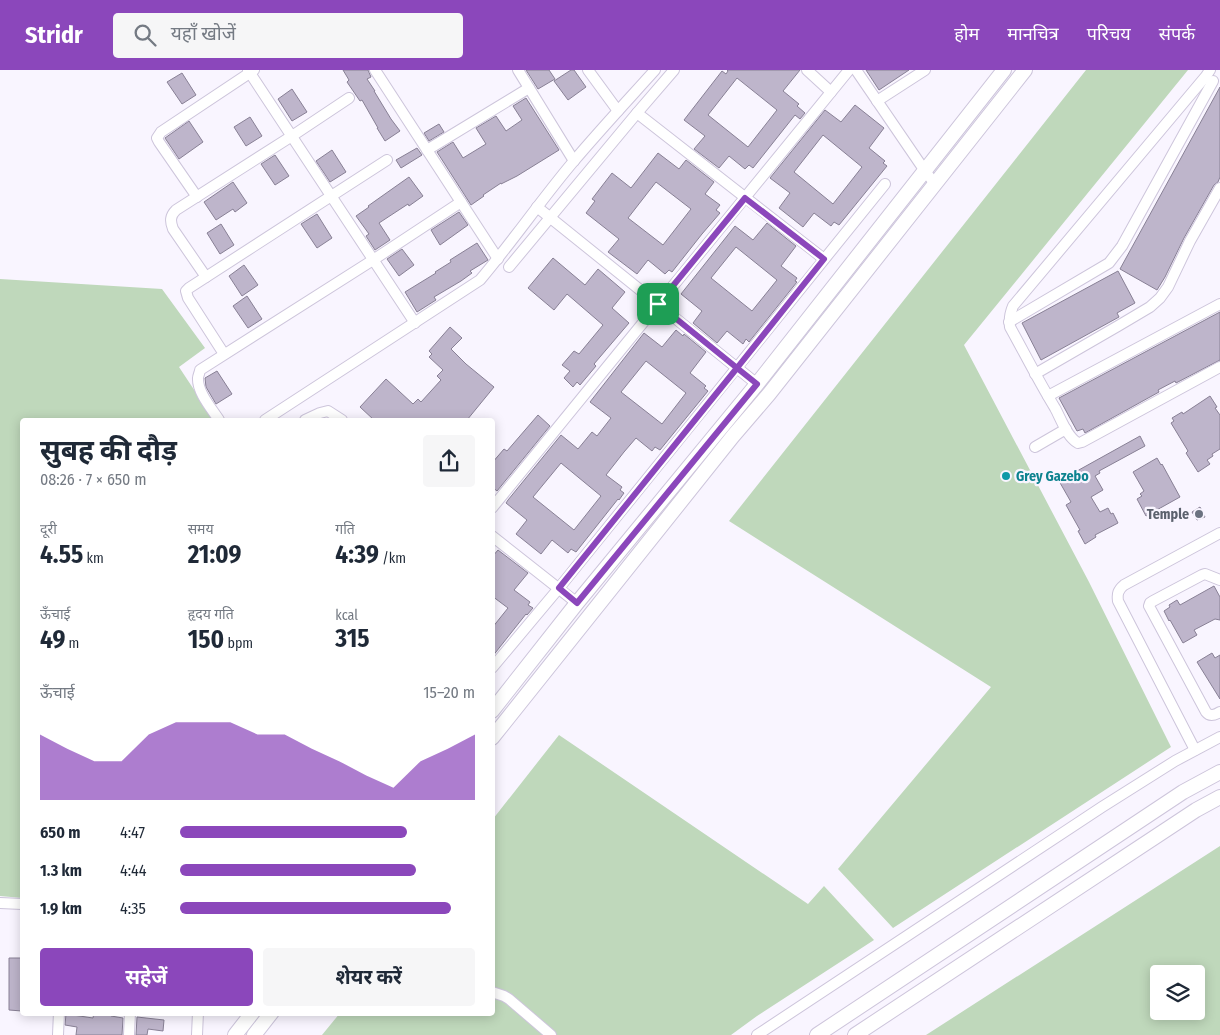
<!DOCTYPE html>
<html lang="hi">
<head>
<meta charset="utf-8">
<style>
  body { margin:0; font-family:"Fira Sans Condensed","Noto Sans Devanagari",sans-serif; background:#f6f6f7; color:#1f2937; height:100vh; display:flex; flex-direction:column; font-size:19px; white-space:nowrap }
  * { box-sizing:border-box; margin:0 }
  p { font-size:16px; color:#747a83 }
  .icon { flex:none; width:28px; height:28px; fill:none; stroke:currentColor; stroke-width:2; stroke-linecap:round; stroke-linejoin:round }
  .map { position:relative; flex:1; overflow:hidden }
  .sheet { position:absolute; left:20px; top:348px; width:475px; height:598px; display:flex; flex-direction:column; background:#fff; border-radius:5px; box-shadow:0 2px 12px #0003 }
  .sheet>* { flex:none }
  .controls { position:absolute; left:1150px; top:895px; display:grid; gap:10px }
  .controls a { display:grid; place-items:center; width:55px; height:55px; border-radius:5px; background:#fff; box-shadow:0 2px 12px #0003; font-size:25px }
  .pin { position:absolute; display:grid; place-items:center; width:42px; height:42px; color:#fff; margin:-21px; border-radius:10px; box-shadow:0 2px 8px #0006 }
  .round { display:grid; place-items:center; flex:none; width:52px; height:52px; border-radius:5px; background:#f6f6f7 }
  .headline { display:flex; align-items:center; justify-content:space-between; height:85px; padding:0 20px }
  h1 { font-size:28px; font-weight:700; line-height:38px }
  .figures { display:grid; grid-template-columns:repeat(3,1fr); gap:8px; height:85px; padding:5px 20px }
  .figures div { display:grid; align-content:center }
  .figures b { font-size:25px; font-weight:700 }
  .figures small { font-size:14px; font-weight:400 }
  .figures p { font-size:14px }
  .chart { height:140px; padding:10px 20px }
  .chart p { display:flex; justify-content:space-between }
  .chart svg { width:100%; height:90px; margin-top:5px; fill:#8b47bb; opacity:.7 }
  .cta { display:flex; gap:10px; margin-top:auto; padding:10px 20px }
  .cta a { flex:1; height:58px; border-radius:5px; background:#8b47bb; color:#fff; font-size:20px; font-weight:700; line-height:58px; text-align:center }
  .cta a+a { background:#f6f6f7; color:#1f2937 }
  ul { padding:0 20px; list-style:none; font-size:16px }
  li { display:grid; grid-template-columns:80px 60px 1fr; align-items:center; height:38px }
  li i { height:12px; border-radius:6px; background:#8b47bb }
  header { display:flex; align-items:center; gap:30px; box-sizing:border-box; height:70px; padding:0 25px; background:#8b47bb; color:#fff }
  header strong { font-size:24px }
  nav { display:flex; gap:28px; margin-inline-start:auto; font-size:18px }
  .search { width:350px; height:45px; background:#f6f6f7; display:flex; align-items:center; gap:12px; box-sizing:border-box; padding:0 18px; border-radius:5px; color:#747a83; font-size:19px }
  .map>svg:first-child { display:block }
</style>
</head>
<body>
<header>
<strong>Stridr</strong>
<div class="search"><svg class="icon" aria-label="search" viewBox="0 0 24 24"><circle cx="10" cy="10" r="6"/><path d="M15 15l6 6"/></svg>यहाँ खोजें</div>
<nav><a>होम</a><a>मानचित्र</a><a>परिचय</a><a>संपर्क</a></nav>
</header>
<div class="map">
<svg width="1220" height="965" viewBox="0 0 1220 965">
  <rect width="100%" height="100%" fill="#f9f5ff"/>
  <g fill="#bfd8bb" fill-rule="evenodd">
    <path d="M1086,0h102l-224,275 125,237 82,165 -278,181 -55,-59 153,-182 -262,-166z"/>
    <path d="M0,209l162,10 43,59 -26,19 35,53h-192v478l-22,-2z"/>
    <path d="M559,665l249,169 16,-18 50,54 -117,76 -26,19h-409l18,-22 152,-1 1,-193z"/>
    <path d="M1220,776v189h-294zM1159,904h37v37h-37z"/>
  </g>
  <g fill="#beb5cb" stroke="#888095" fill-rule="evenodd">
    <path d="M343,0h25l3,7 -4,2 8,12h-1l17,28 9,12 -15,10 -8,-13h1l-16,-28 -2,1 -13,-19 2,-2z"/>
    <path d="M526,0h23l6,9 -17,10z"/>
    <path d="M571,0h3l12,17 -18,13 -14,-19z"/>
    <path d="M727,0h73l-17,21 16,13 -2,2 8,7 -5,6 -5,-4 -42,53 -4,-3 -4,4 -16,-13 -10,12 -25,-19 11,-13 -21,-16 38,-49 4,3 2,-3zM737,8l40,32 -29,37 -40,-32z"/>
    <path d="M866,0h43l-30,20z"/>
    <path d="M182,3l14,22 -14,9 -15,-22z"/>
    <path d="M1220,17v90l-2,5 -4,3 -30,53 -19,39 -8,13 -37,-21z"/>
    <path d="M292,19l15,23 -15,9 -14,-22z"/>
    <path d="M526,28l33,52 -42,26 -16,8v-1l-18,12 1,1 -13,9 -34,-53 16,-10 10,16 23,-14 -10,-16 20,-12 10,15 16,-11 -9,-14z"/>
    <path d="M855,35l29,23 -15,20 16,13 -2,2 4,3 -48,59 -5,-3 -3,4 -17,-13 -11,14 -24,-19 11,-15 -20,-15 55,-68 16,12zM823,65l39,32 -29,37 -39,-32z"/>
    <path d="M250,47l12,19 -16,10 -12,-19z"/>
    <path d="M189,51l14,21 -24,17 -14,-21z"/>
    <path d="M439,54l5,8 -15,9 -5,-8z"/>
    <path d="M417,78l5,7 -21,13 -5,-8z"/>
    <path d="M332,80l14,22 -16,10 -14,-21z"/>
    <path d="M658,83l21,16 7,-9 28,22 -9,12 15,11 -4,5 4,3 -18,21 -30,38 -3,-2 -4,4 -17,-14 -11,14 -29,-22 11,-13 -33,-26 9,-12 -3,-2 20,-26 19,15zM656,112l35,27 -28,36 -35,-27z"/>
    <path d="M275,85l14,21 -14,9 -14,-21z"/>
    <path d="M409,107l14,19 -14,10 -1,-2 -29,19 11,17 -15,10 -9,-14 3,-2 -13,-18 13,-9 -1,-1z"/>
    <path d="M233,112l14,21 -12,9 -2,-3 -17,11 -12,-18z"/>
    <path d="M459,142l9,13 -28,20 -9,-15z"/>
    <path d="M317,144l15,24 -15,10 -16,-24z"/>
    <path d="M767,153l29,23 -15,20 16,12 -2,3 2,1 -48,60 -3,-3 -3,5 -16,-13 -10,12 -24,-20 9,-12 -21,-17 54,-68 18,14zM736,177l41,33 -25,31 -41,-33z"/>
    <path d="M221,154l13,21 -14,9 -13,-21z"/>
    <path d="M477,173l11,17 -18,11 2,2 -11,8 -27,16 2,3 -19,12 -12,-20 31,-19 -1,-1 16,-10 -1,-2z"/>
    <path d="M402,179l12,16 -15,11 -12,-17z"/>
    <path d="M553,188l32,27 13,-16 27,23 -13,16 17,15 -35,41 2,2 -16,19 -3,-3 -4,5 -9,-9 6,-7 -8,-6 12,-14 5,3 24,-29 -36,-31 -13,16 -26,-22z"/>
    <path d="M244,195l14,20 -16,11 -13,-20z"/>
    <path d="M1118,201l17,32 -18,10 2,4 -78,43 -19,-37z"/>
    <path d="M247,226l15,23 -14,9 -15,-22z"/>
    <path d="M1220,242v48l-44,23 -1,-2 -17,9 1,2 -74,41 -2,-4 -6,2 -18,-33z"/>
    <path d="M450,257l12,11 -11,11 15,15 28,23 -27,33h-93l-14,-13 26,-28 27,25 5,-5 3,3 20,-22 -4,-4 6,-6 -14,-13 3,-3 -3,-3z"/>
    <path d="M676,260l7,6 1,-2 22,18 -16,21 16,13 -2,2 4,3 -48,59 -5,-3 -3,4 -16,-13 -12,14 -18,23 16,12 -2,3 4,3 -5,7 -1,-1 -42,53 -5,-3 -3,4 -16,-13 -11,14 -25,-20 11,-14 -21,-17 2,-3 53,-65 17,14 14,-17 5,4 14,-18 -21,-16 54,-69 18,14zM646,291l40,32 -24,31 -41,-32zM561,393l40,33 -27,34 -41,-33z"/>
    <path d="M217,301l15,23 -16,10 -10,-17 -1,-9z"/>
    <path d="M1210,326l7,11 -2,1 5,7v34l-8,5 1,2 -6,4 3,4 -12,8 -12,-19 2,-2 -17,-28 3,-2 -2,-3 10,-6 1,2z"/>
    <path d="M538,345l12,11 -53,65 -5,-4v-24l12,-14 3,2z"/>
    <path d="M1140,366l5,10 -46,25 1,2 -5,3 8,14 -12,7 9,15 8,-4 3,6 2,-1 5,10 -23,12 1,2 -11,7 -7,-13 2,-1 -14,-25 5,-3 -12,-21z"/>
    <path d="M1157,388l4,7 1,-1 18,33 -34,19 -9,-17 5,-3 -2,-2 4,-3 -11,-19z"/>
    <path d="M1200,437l5,10 -8,3 -5,-8z"/>
    <path d="M498,480l30,23 -14,17 16,12 -2,3 5,3 -6,7 -1,-1 -34,43v-29l16,-20 -16,-12v-39z"/>
    <path d="M1214,516l6,11v23l-5,-1 -21,11 3,5 -14,8 -13,-23 -1,1 -5,-10 6,-4 -1,-2 8,-5 3,5z"/>
    <path d="M1212,583l3,5 5,-3v44l-23,-37z"/>
    <path d="M9,888h13v53l-13,-1z"/>
    <path d="M94,942h17v4l12,2 -1,17h-46l1,-8 -12,-2 1,-11 27,4z"/>
    <path d="M137,947l27,3 -1,11 -15,-2 -1,6h-11z"/>
  </g>
  <g fill="none" stroke-linecap="round" stroke-linejoin="round">
    <defs>
      <g id="street">
        <path d="M248,0l167,253"/>
        <path d="M375,0l123,189"/>
        <path d="M518,0l56,91"/>
        <path d="M588,0l30,41"/>
        <path d="M807,0l24,22"/>
        <path d="M856,0l69,101 10,13"/>
        <path d="M1210,0l-4,6 -193,230c-3,7 -4,13 -3,21 15,27 29,55 45,81 6,11 12,29 23,35l4,-1 138,-75"/>
        <path d="M877,31l48,-31"/>
        <path d="M637,43l187,146"/>
        <path d="M427,80l102,-62"/>
        <path d="M197,127l-38,-55 -2,-4 4,-6 93,-62"/>
        <path d="M537,137l220,177"/>
        <path d="M509,197l128,-154 37,-43"/>
        <path d="M206,207l-33,-48c-3,-8 -3,-13 3,-19l116,-74 57,-38"/>
        <path d="M1009,252l100,-59 13,-17 91,-165"/>
        <path d="M224,284l-36,-56 -2,-7 3,-3 198,-128"/>
        <path d="M1035,304l83,-48 32,-19 10,-9 8,-11 22,-46 30,-53"/>
        <path d="M1048,326l172,-92"/>
        <path d="M219,350c-7,-11 -22,-28 -21,-42 0,-2 2,-6 2,-8l173,-110 88,-58"/>
        <path d="M265,350l215,-140c33,-39 61,-80 93,-118 27,-32 55,-62 82,-92"/>
        <path d="M305,350l15,-7 8,-2 14,9"/>
        <path d="M1035,377l31,-18"/>
        <path d="M492,438l357,-438"/>
        <path d="M492,466l85,67"/>
        <path d="M1220,510l-15,-6 -3,1 -49,26 -3,2 -1,3 57,106c4,5 9,3 14,0"/>
        <path d="M492,598l67,-80 326,-404"/>
        <path d="M1195,680l-77,-149c-1,-7 0,-11 6,-16l96,-52"/>
        <path d="M0,833l22,1"/>
        <path d="M492,922l12,4 5,3 42,36"/>
        <path d="M58,965l1,-23"/>
        <path d="M129,965l1,-23"/>
        <path d="M197,965l1,-23"/>
        <path d="M757,965l345,-228 73,-46 45,-24"/>
      </g>
      <g id="secondary">
        <path d="M492,641l85,-108 180,-219 247,-314"/>
        <path d="M492,668l241,-302 36,-42 256,-324"/>
        <path d="M235,965l18,-23"/>
        <path d="M254,965l18,-23"/>
        <path d="M817,965l366,-243 37,-20"/>
        <path d="M855,965l341,-225 24,-13"/>
      </g>
    </defs>
    <use href="#street" stroke="#cdc5db" stroke-width="12"/>
    <use href="#secondary" stroke="#cdc5db" stroke-width="16"/>
    <use href="#street" stroke="#fff" stroke-width="10"/>
    <use href="#secondary" stroke="#fff" stroke-width="14"/>
  </g>
  <g fill="none" stroke-linecap="round" stroke-linejoin="round">
    <defs>
      <path id="route" d="M658,234l79,64 -178,220 18,15 180,-219 -20,-16 87,-109 -79,-61 -87,106"/>
    </defs>
    <use href="#route" stroke="#fff" stroke-width="10"/>
    <use href="#route" stroke="#8b47bb" stroke-width="6"/>
  </g>
  <circle fill="#0f9aa8" stroke="#f9f5ff" stroke-width="2" cx="1006" cy="406" r="5"/>
  <circle fill="#6b7280" stroke="#f9f5ff" stroke-width="2" cx="1199" cy="444" r="5"/>
  <g text-anchor="middle" stroke-width="4.5" stroke-linejoin="round" paint-order="stroke">
    <g font-size="14" font-weight="bold" fill="#0d838f" stroke="#f9f5ff" text-anchor="start">
      <text x="1016" y="411">Grey Gazebo</text>
    </g>
    <g font-size="14" font-weight="bold" fill="#5b616d" stroke="#f9f5ff" text-anchor="end">
      <text x="1189" y="449">Temple</text>
    </g>
  </g>
</svg>
<div class="controls">
<a><svg class="icon" aria-label="layers" viewBox="0 0 24 24"><path d="M12 4l9 5-9 5-9-5zM3 14l9 5 9-5"/></svg></a>
</div>
<div class="pin" style="left:658px;top:234px;background:#1e9e55"><svg class="icon" aria-label="arrive" viewBox="0 0 24 24"><path d="M6 21V4h12l-3 4 3 4H6"/></svg></div>
<section class="sheet">
<div class="headline"><div><h1>सुबह की दौड़</h1><p>08:26 · 7 × 650 m</p></div><a class="round"><svg class="icon" aria-label="share" viewBox="0 0 24 24"><path d="M12 15V3M7 8l5-5 5 5M5 13v7h14v-7"/></svg></a></div>
<div class="figures">
<div><p>दूरी</p><b>4.55<small> km</small></b></div>
<div><p>समय</p><b>21:09</b></div>
<div><p>गति</p><b>4:39<small> /km</small></b></div>
</div>
<div class="figures">
<div><p>ऊँचाई</p><b>49<small> m</small></b></div>
<div><p>हृदय गति</p><b>150<small> bpm</small></b></div>
<div><p>kcal</p><b>315</b></div>
</div>
<div class="chart"><p><span>ऊँचाई</span>15–20 m</p>
<svg viewBox="0 0 160 44" preserveAspectRatio="none"><path d="M0 44V12L10 19L20 25L30 25L40 12L50 6L60 6L70 6L80 12L90 12L100 19L110 25L120 32L130 38L140 25L150 19L160 12V44z"/></svg>
</div>
<ul>
<li><b>650 m</b>4:47<i style="width:77%"></i></li>
<li><b>1.3 km</b>4:44<i style="width:80%"></i></li>
<li><b>1.9 km</b>4:35<i style="width:92%"></i></li>
</ul>
<div class="cta"><a>सहेजें</a><a>शेयर करें</a></div>
</section>
</div>
</body>
</html>
